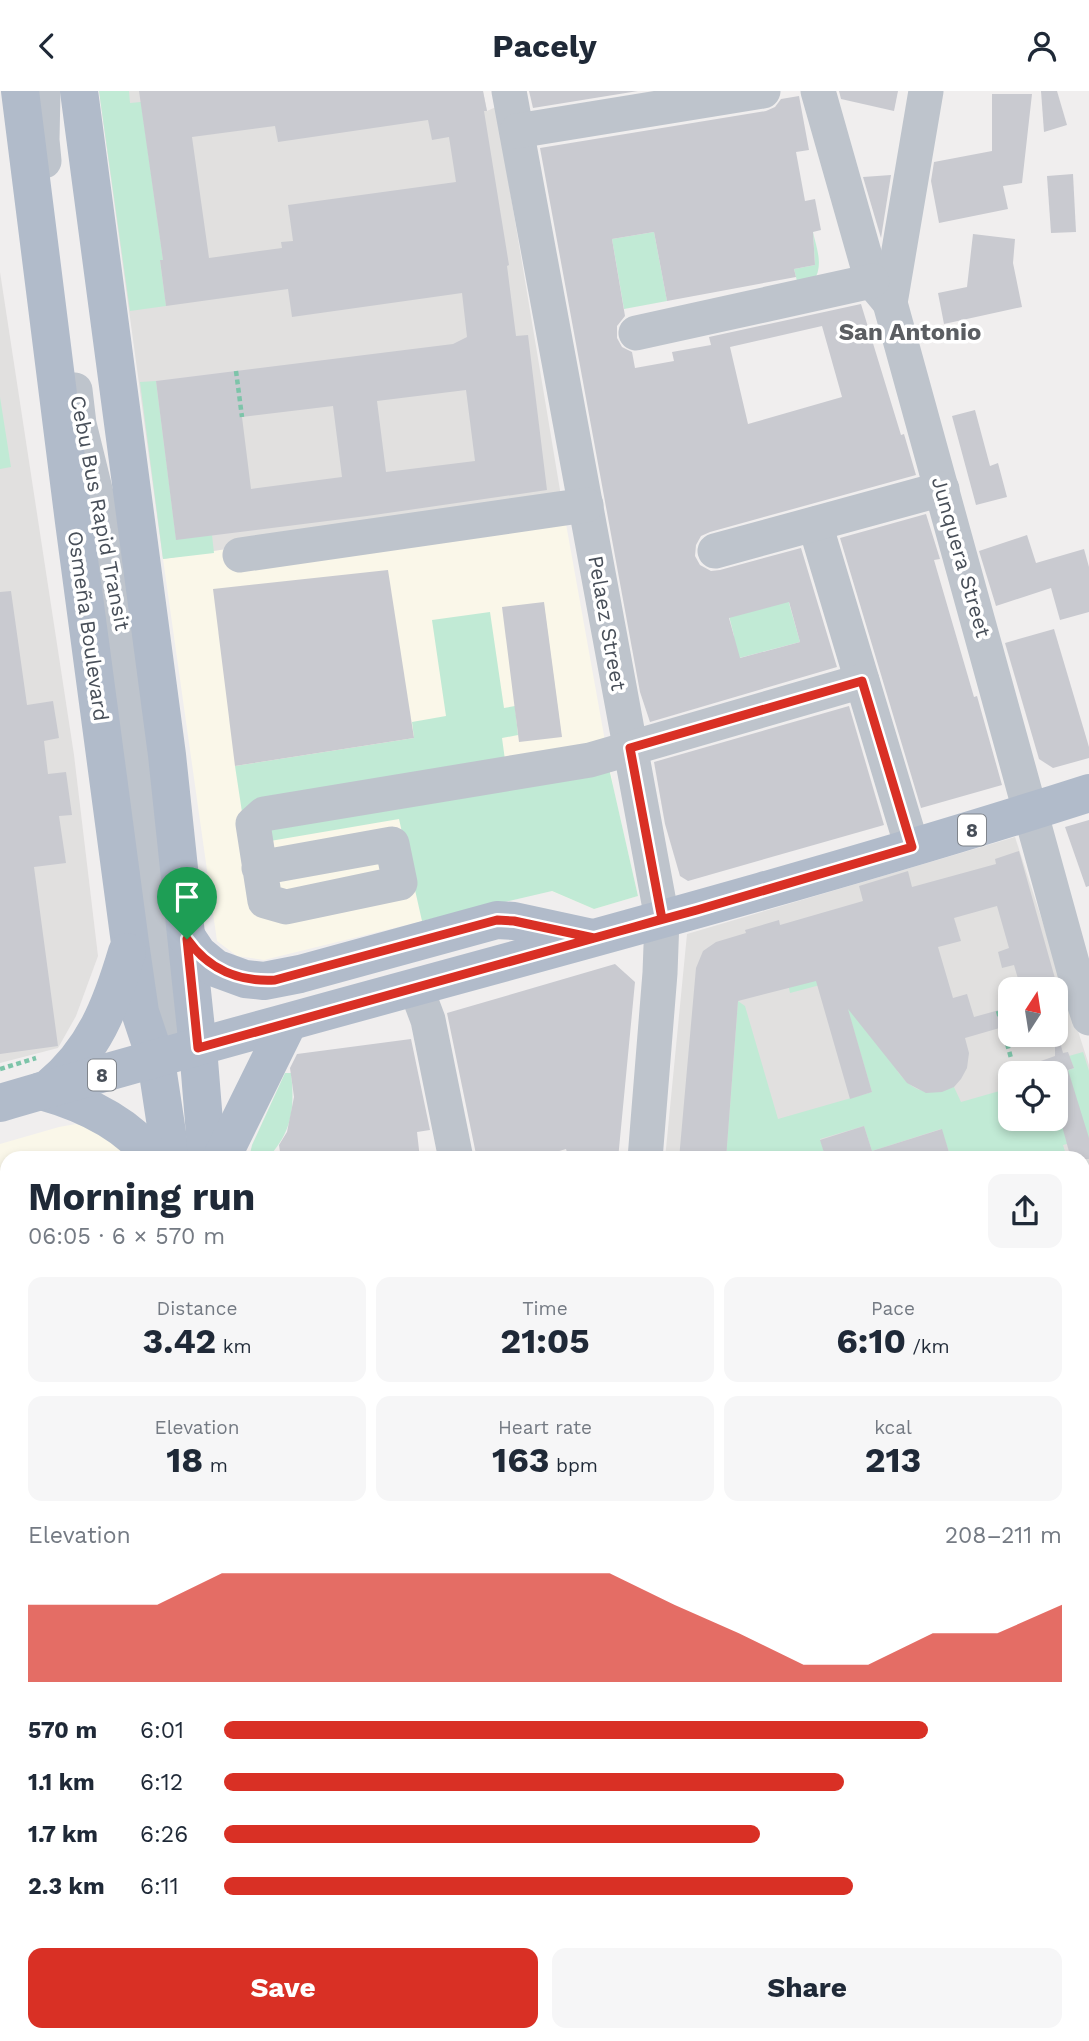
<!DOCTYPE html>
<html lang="en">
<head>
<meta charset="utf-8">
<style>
  body { margin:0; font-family:"Work Sans",sans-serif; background:#f6f6f7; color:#1f2937; height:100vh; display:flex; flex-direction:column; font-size:26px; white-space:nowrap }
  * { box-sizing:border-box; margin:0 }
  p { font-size:23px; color:#747a83 }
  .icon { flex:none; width:38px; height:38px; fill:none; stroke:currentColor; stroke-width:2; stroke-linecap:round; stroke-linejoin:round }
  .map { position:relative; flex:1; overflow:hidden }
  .details { position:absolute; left:0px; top:1060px; width:1090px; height:891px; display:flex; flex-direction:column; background:#fff; border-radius:21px 21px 0 0; box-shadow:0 4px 10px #0003 }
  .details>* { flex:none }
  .needle { width:46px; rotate:12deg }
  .controls { position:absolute; left:998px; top:886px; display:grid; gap:14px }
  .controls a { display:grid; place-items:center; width:70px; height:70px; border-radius:14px; background:#fff; box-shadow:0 4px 10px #0003; font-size:35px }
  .pin { position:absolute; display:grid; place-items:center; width:60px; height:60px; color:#fff; margin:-72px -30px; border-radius:50% 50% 50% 0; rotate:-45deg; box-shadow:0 0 7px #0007 }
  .pin .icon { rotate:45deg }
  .round { display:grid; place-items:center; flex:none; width:74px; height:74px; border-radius:14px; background:#f6f6f7 }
  .headline { display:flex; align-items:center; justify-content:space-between; height:119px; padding:0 28px }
  h1 { font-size:38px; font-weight:700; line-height:52px }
  .metrics { display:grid; grid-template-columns:repeat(3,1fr); gap:10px; height:119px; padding:7px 28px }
  .metrics div { display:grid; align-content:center; border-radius:14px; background:#f6f6f7; text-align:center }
  .metrics b { font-size:35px; font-weight:700 }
  .metrics small { font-size:19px; font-weight:400 }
  .metrics p { font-size:19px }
  .chart { height:196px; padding:14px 28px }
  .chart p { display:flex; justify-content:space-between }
  .chart svg { width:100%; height:126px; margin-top:7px; fill:#d93025; opacity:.7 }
  .button { display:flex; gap:14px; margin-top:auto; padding:14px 28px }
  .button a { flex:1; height:80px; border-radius:14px; background:#d93025; color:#fff; font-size:28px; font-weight:700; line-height:80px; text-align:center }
  .button a+a { background:#f6f6f7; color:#1f2937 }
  ul { padding:0 28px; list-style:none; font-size:23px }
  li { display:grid; grid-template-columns:112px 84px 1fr; align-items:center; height:52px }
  li i { height:18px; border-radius:9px; background:#d93025 }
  header { display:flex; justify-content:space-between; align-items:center; height:91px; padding:0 28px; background:#fff; font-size:32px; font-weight:700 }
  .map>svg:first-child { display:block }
</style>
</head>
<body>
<header><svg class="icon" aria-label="back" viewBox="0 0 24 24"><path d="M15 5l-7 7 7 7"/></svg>Pacely<svg class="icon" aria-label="person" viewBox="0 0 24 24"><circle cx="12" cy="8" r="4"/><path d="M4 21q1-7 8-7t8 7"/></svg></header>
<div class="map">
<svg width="1089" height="1950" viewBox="0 0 1089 1950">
  <rect width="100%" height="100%" fill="#f0eeee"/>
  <g fill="#faf7e9">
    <path d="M561,405l53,295 24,105 -44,13 -45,-19 -285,70 -27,-4 -20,-15 -54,-382z"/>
    <path d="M76,1033l18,5 40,29 -127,1v424h-7v-439l59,-17z"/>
    <rect x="1083" y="1111" width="6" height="74"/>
  </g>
  <g fill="#e1e0df" fill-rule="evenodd">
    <path d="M99,0h384l4,20 9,-4 65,389 -398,63z"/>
    <path d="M0,181l74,483 24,201 -22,60 -18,32 -58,15z"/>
    <path d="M1015,746l74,228v137h-6v-43h-418l22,-225zM1010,898h45v45h-45zM1010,982h45v45h-45z"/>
    <path d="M1083,1185h6v280l-6,1z"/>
    <path d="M7,1727v217h175l2,6h-184v-222z"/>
  </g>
  <g fill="#c1ead5">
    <path d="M99,0h30l1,12 11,-1 22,158 -3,1 6,45 -36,5z"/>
    <path d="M654,141l13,69 -43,8 -12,-70z"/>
    <path d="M813,141c4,18 11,34 0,50l-15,3 -4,-16 21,-4z"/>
    <path d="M156,290l20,158 36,-4 2,18 -51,6 -23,-177z"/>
    <path d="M0,306l11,70 -11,2z"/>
    <path d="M787,505l13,46 -76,20 -7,-21 17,-5 -6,-24z"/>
    <path d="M490,521l14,96 11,-2 3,29 -16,3 3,22 101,-5 32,141 -44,13 -42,-18 -130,30 -23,-102 -152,26 -12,-79 179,-28 -2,-16 34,-6 -14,-96z"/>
    <path d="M785,879l87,1 26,101c19,24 29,21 56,15l7,15 49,-14v30h45v-42l19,-8 -5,-12 14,-4 6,19v67l-26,7 4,13h-116l-10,-29 -69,22 -8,-25 -44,13 6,19 -100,1 12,-158 7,5 33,113 94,-27 -33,-112 -49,13z"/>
    <path d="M285,982h6c4,36 1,58 -23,85h-19l3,-13z"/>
  </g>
  <g fill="#c9cad0" fill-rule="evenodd">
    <path d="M139,0h344l4,20h-3l25,154 -2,1 9,70 12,-1 19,155 -180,26 -191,24 -20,-159 297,-37 14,-7 -5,-44 -170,24 -4,-28 -122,17 -6,-46h3zM428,29l4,20 17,-3 7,45 -168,23 5,36 -12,1 1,6 -73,10 -17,-121 83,-11 3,16zM466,299l9,71 -89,11 -9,-71zM333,315l9,71 -91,12 -9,-72z"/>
    <path d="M529,0h109l-105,17z"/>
    <path d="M839,0h59l-4,20 -53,-12z"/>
    <path d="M1041,0h16l10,34 -23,7z"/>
    <path d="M992,3h40l-10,89 -19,3 5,23 -69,14 -8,-42 3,-19 58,-11z"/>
    <path d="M799,5l10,54 -13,2 9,49 10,-2 6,31 -8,2 2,33 -21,4 2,8 -129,24 -13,-69 -42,7 13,77 -8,10v12l5,9 10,5 3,16 39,-7 -2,-9 39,-7 -2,-8 152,-33 40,131 3,-1 12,41 -206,57 -9,4 -5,9 -1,11 5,9 11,6 9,-1 81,-22 36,119 -187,55 -10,-30 -100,-544 226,-37 9,-4 6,-8zM822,235l20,71 -94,27 -18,-77zM789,511l11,40 -60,16 -11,-40z"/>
    <path d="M1073,83l3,58 -25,1 -4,-57z"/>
    <path d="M891,84l-10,63 -18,-61z"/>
    <path d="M973,143l42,5 -2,24 9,44 -78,17 -6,-31 29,-6z"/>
    <path d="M975,319l15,56 8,-3 9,34 -31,8 -24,-89z"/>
    <path d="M926,423l14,45 -6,1 40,137 3,-1 25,89 -81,23 -81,-270z"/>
    <path d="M1027,444l9,28 48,-14 5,18v45l-29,8 -9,-32 -55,18 -17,-55z"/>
    <path d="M388,479l26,168 -179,28 -22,-177z"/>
    <path d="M11,500l16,114 26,-4 6,37 -15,3 4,33 18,-2 6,43 -13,1 7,47 -32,4 24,179 -58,8v-462z"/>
    <path d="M544,511l18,135 -43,5 -17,-135z"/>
    <path d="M1054,538l35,118v11l-36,10 -14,-9 -34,-116z"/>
    <path d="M849,615l35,119 -196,56 -8,-5 -15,-52 -11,-62z"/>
    <path d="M1089,729v66l-3,1 -21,-60z"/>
    <path d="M1019,760l39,138h-37l-7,-24 -12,3 -4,-16 11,-4 -12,-42 -43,12 7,23 -23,6 15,51 14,-4 7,23 36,-10v18l-45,13 4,15 -2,15 -6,11 -7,8 -12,5 -16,1 -19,-10 -59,-74 24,83 -22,7 -34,-118 -78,20 -12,158h-47l17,-191 7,-17 13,-9 30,-9 -1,-3 34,-10 1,5 83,-24 -4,-15 49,-15 4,16 84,-23 -1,-5z"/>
    <path d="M615,873l20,18 -17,177h-49l-3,-10 -33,10h-56l-30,-146z"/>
    <path d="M411,948l19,91 -13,2 3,27h-139l-2,-14 8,-13 7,-35 -4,-29 7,-14z"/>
    <path d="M1060,951l3,11 5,-1 6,16 -6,2 21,68v21h-18l-16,-59v-27h-39l-1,-3 40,-14v-13z"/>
    <path d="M864,1035l8,25 70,-22 9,30h-125l-6,-19z"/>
  </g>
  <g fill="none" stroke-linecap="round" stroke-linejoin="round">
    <g stroke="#7dc4a9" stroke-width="4.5" stroke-dasharray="5 3.5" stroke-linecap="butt">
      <path d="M236,280l6,46"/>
      <path d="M998,920l13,47"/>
      <path d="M0,978l36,-11"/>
    </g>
    <g stroke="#bec4cc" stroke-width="35">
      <path d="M43,0l-1,49 2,21"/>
      <path d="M509,0l153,828 -2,54 -15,186"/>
      <path d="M818,0l54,190 15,18"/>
      <path d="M926,0l-36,212 187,678 12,37"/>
      <path d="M517,40l246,-40"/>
      <path d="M636,242l236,-52"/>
      <path d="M75,299l4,34 38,155 37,287 14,141 -12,53"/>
      <path d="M815,433l97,323"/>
      <path d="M715,460l227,-62"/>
      <path d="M240,464l346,-50"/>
      <path d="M259,777l133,-24 8,39 -114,24 -21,-6 -12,-77 11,-10 326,-54 272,-79"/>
      <path d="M416,897l12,32 28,139"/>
      <path d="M0,1272l7,-1"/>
      <path d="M0,1456h7"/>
      <path d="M1083,1486l6,-1"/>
      <path d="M0,1705l7,-1"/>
      <path d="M457,1944l2,6"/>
      <path d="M701,1944l1,6"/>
    </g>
    <g stroke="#b1bbca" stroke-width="38">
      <path d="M20,0l54,431 56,421 10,69 16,48 15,99"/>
      <path d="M79,0l88,664 31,293 9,111"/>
      <path d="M188,848l10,15 17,14 30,11 19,2 36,-7 197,-54 17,1 74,16"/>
      <path d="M49,997c45,-37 62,-82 78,-136"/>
      <path d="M41,1000c43,12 86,32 113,68"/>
      <path d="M0,1012c362,-106 730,-195 1089,-310"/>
      <path d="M221,1068l67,-136"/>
      <path d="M344,1944l2,6"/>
    </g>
  </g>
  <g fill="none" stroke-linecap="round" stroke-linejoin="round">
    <defs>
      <path id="route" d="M187,848l11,109 436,-121 28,-8 -32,-171 232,-67 50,166 -215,63 -103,28 -80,-17 -17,-1 -222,60c-37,2 -66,-10 -88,-41"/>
    </defs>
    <use href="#route" stroke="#fff" stroke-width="14"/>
    <use href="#route" stroke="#d93025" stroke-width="9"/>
  </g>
  <g text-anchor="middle" stroke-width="7" stroke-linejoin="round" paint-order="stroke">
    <g fill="#fff" stroke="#7f848b" stroke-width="2">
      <rect x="958" y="723.5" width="28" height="31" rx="5"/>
      <rect x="88" y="968.5" width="28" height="31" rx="5"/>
    </g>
    <g font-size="19" font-weight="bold" fill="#484f59">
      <text x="972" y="746">8</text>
      <text x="102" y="991">8</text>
    </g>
    <g font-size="21" fill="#484f59" stroke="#fff">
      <text transform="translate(100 422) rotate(79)" y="7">Cebu Bus Rapid Transit</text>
      <text transform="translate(961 466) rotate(74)" y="7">Junquera Street</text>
      <text transform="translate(607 532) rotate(80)" y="7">Pelaez Street</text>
      <text transform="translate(88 535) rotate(82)" y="7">Osmeña Boulevard</text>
    </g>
    <g font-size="24" font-weight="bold" fill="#5b5e62" stroke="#fff">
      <text x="910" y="249">San Antonio</text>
    </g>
  </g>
</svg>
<div class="controls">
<a><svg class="needle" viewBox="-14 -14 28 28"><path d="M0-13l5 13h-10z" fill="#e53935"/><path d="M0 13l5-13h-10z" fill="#747a83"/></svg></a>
<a><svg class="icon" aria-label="locate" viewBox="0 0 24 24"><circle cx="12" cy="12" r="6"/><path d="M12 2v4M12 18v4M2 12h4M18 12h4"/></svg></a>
</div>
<div class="pin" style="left:187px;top:848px;background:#1e9e55"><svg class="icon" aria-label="arrive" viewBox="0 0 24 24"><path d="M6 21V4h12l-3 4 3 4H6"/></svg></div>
<section class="details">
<div class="headline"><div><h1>Morning run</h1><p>06:05 · 6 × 570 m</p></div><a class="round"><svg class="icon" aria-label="share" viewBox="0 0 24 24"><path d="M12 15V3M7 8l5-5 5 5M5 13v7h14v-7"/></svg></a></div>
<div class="metrics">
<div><p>Distance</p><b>3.42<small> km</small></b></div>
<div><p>Time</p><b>21:05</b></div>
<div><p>Pace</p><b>6:10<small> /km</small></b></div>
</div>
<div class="metrics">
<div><p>Elevation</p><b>18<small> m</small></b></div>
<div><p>Heart rate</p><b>163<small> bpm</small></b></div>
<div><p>kcal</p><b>213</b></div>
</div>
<div class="chart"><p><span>Elevation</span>208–211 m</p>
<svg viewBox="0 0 160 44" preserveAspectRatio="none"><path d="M0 44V17L10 17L20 17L30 6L40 6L50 6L60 6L70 6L80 6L90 6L100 17L110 27L120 38L130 38L140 27L150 27L160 17V44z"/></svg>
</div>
<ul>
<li><b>570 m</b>6:01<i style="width:84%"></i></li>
<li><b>1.1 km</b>6:12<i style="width:74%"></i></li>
<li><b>1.7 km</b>6:26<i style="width:64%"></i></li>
<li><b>2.3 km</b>6:11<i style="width:75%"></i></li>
</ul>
<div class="button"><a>Save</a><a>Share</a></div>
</section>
</div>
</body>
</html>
